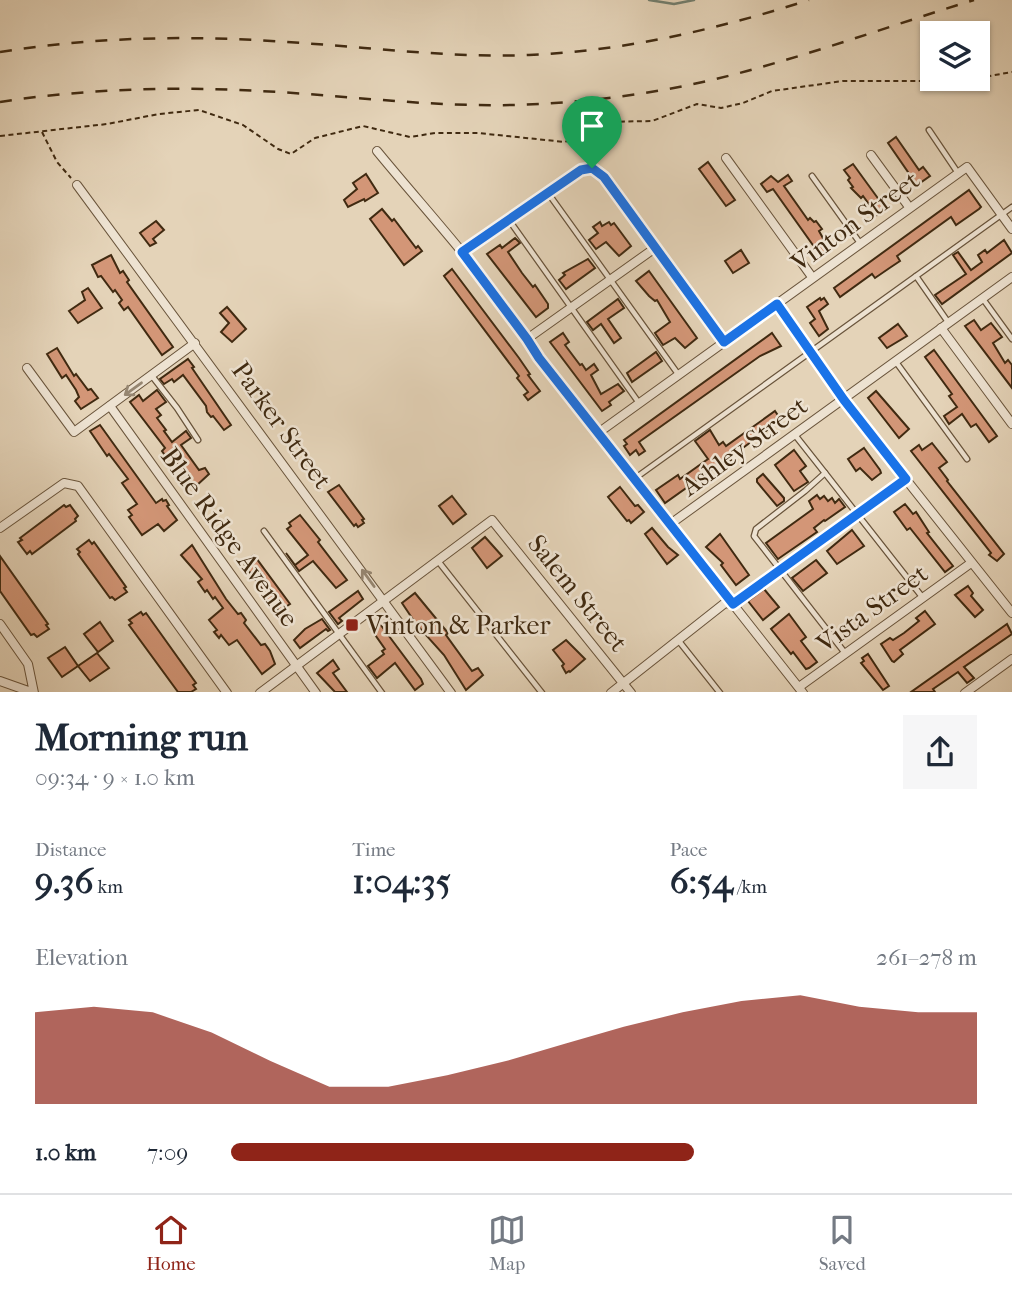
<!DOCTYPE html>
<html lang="en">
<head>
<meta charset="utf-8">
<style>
  body { margin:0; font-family:"IM FELL French Canon",serif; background:#f6f6f7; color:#1f2937; height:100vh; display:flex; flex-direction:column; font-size:26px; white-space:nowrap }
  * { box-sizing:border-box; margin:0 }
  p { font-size:23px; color:#747a83 }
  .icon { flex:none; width:38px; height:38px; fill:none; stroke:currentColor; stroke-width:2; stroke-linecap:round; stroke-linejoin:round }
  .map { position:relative; height:692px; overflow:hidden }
  .drawer { display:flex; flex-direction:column; background:#fff; flex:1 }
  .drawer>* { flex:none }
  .controls { position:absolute; left:920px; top:21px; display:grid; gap:14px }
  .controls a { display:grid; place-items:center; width:70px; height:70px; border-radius:0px; background:#fff; box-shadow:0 2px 5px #0004; font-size:35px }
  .pin { position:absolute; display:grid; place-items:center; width:60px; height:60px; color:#fff; margin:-72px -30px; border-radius:50% 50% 50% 0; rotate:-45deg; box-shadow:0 0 7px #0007 }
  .pin .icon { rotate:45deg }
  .round { display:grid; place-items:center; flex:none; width:74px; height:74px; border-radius:0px; background:#f6f6f7 }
  .overview { display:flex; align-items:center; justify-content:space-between; height:119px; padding:0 35px }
  h1 { font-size:38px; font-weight:800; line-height:52px }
  .figures { display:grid; grid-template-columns:repeat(3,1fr); gap:10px; height:119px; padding:7px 35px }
  .figures div { display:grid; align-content:center }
  .figures b { font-size:35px; font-weight:800 }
  .figures small { font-size:19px; font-weight:400 }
  .figures p { font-size:19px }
  .chart { height:196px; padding:14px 35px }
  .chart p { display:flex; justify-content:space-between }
  .chart svg { width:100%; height:126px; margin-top:7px; fill:#8f2418; opacity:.7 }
  ul { padding:0 35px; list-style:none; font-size:23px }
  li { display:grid; grid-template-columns:112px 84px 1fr; align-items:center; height:52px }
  li i { height:18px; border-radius:9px; background:#8f2418 }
  .menu { display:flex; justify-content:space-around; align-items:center; height:98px; border-top:2px solid #e0e1e3; background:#fff; font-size:19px; color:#747a83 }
  .menu a { display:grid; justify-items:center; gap:4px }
  .menu .on { color:#8f2418 }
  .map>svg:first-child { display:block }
</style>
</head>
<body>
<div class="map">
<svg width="1012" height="693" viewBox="0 0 1012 693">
  <rect width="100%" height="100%" fill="#e4d3b8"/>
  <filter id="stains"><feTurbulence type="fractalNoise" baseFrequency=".00286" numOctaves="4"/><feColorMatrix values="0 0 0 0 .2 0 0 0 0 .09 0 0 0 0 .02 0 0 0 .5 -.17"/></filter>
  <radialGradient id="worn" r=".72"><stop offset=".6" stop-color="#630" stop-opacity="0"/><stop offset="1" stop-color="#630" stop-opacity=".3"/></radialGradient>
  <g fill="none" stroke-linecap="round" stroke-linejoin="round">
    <path stroke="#737f6f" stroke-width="2.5" d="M649,0l25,4 20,-4"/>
  </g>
  <g fill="#d39677" stroke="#402a11" stroke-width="2">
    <path d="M896,137l23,33 4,-3 7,9 -13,9 -29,-42z"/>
    <path d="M708,162l27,38 -9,6 -27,-37z"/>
    <path d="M853,164l32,44 -8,7 -14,-19 -2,2 -10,-10 2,-1 -5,-7 2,-2 -6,-8z"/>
    <path d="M366,174l12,19 -13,8 -1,-2 -16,8 -4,-7 13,-11 -4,-6z"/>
    <path d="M788,175l4,6 -8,5 24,34 2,-2 4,4 2,-1 6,8 -3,2 10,18 -9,6 -47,-66 -6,3 -6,-8 10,-8 7,6z"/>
    <path d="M969,190l12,17 -2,2 -23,16 -5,-8 -54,39 3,5 -9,6 -16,11 -3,-4 -32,23 -6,-9z"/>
    <path d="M382,209l10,12 2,-2 22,29 2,-2 4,5 -18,14 -34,-46z"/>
    <path d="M156,221l8,9 -11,9 3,4 -6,3 -10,-13z"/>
    <path d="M600,222l2,4 7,-4 2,3 3,-2 17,23 -12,10 -13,-14 -10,7 -7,-9 9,-7 -5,-6z"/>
    <path d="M515,238l5,5 -12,9 14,21 11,14 2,-2 13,19v4l-12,9 -49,-63 13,-9 2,3z"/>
    <path d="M1004,240l8,13 -70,51 -7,-9 31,-21 -13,-19 5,-3 13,18 11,-8 -4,-7 7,-5 2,3z"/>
    <path d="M741,250l8,13 -16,10 -8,-12z"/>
    <path d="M111,255l9,18 3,-2 6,9 -2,2 46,65 -11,8 -34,-48 -4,3 -5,-7 3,-3 -7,-10 -2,2 -12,-16 -3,1 -6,-12z"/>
    <path d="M588,259l7,9 -29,21 -7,-9 6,-5 -2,-2z"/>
    <path d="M452,269l67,89 11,16 -2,1 12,16 -12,9 -4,-5 4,-3 -11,-14 2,-2 -75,-100z"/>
    <path d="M649,271l48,67 -12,10 -10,-10 -12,7 -8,-12 15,-11 -13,-22 -2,1 -6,-5 -13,-15z"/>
    <path d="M88,288l14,20 -24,15 -9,-12 16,-11 -3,-8z"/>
    <path d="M820,298l1,2 3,-2 4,6 -9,7 9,18 -9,7 -9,-13 5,-4 -8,-12z"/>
    <path d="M618,299l6,9 -16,11 13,19 -7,5 -13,-19 -8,6 -6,-8z"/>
    <path d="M227,307l19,22 -14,13 -11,-10 8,-9 -9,-10z"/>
    <path d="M974,320l7,10 10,-7 11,14 -9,6 12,20 3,-3 4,5v23l-47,-62z"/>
    <path d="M898,324l9,12 -20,12 -8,-10z"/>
    <path d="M563,333l6,9 -4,3 15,20 2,-1 4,6 8,-6 4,6 -7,5 10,19 17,-10 6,7 -15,11 2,3 -9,6 -52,-69z"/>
    <path d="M772,333l9,13 -21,10 -121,86 6,9 -6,4 -3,-5 -6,5 -6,-9 3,-2 -3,-4z"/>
    <path d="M57,348l17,28 2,-2 12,16 3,-1 7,9 -17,11 -6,-8 4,-4 -3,-7 -10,-15 -4,3 -15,-24z"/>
    <path d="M934,350l63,86 -8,6 -13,-18 -5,3 -9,-13 -13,10 -5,-8 13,-9 -8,-11 3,-2 -27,-37z"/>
    <path d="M656,352l6,9 -30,21 -5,-9z"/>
    <path d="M188,359l6,8 -2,1 39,57 -7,5 -11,-14 -2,1 -4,-5 -1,-6 -23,-31 -9,7 -2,-3 -8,5 -4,-5z"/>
    <path d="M157,390l9,12 -10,7 5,6 -4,3 9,12 -2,1 8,11 14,-11 5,7 -10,7 18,25 6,-2 4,6 -14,13 -15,-23 -2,1 -8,-10 -3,3 -5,-7 3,-3 -35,-46 9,-7 4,6z"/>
    <path d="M876,391l33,38 -10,9 -31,-40z"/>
    <path d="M775,411l6,9 -52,38 2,2 -10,8 -6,4 -2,-3 -48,34 -9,-13 22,-15 2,4 28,-20 -13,-18 15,-11 9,15 4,-3 3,4z"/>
    <path d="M100,425l56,78 6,-4 1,2 3,-1 3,5 -2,1 10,14 -13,11 -6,-7 -16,11 -13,-18 3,-2 -4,-5 9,-6 -15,-21 6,-4 -19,-25 -2,2 -17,-25z"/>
    <path d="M932,443l15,19 -8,6 9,12 -1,1 57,73 -7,7 -8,-6 2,-2 -80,-102 8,-6 3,5z"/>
    <path d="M864,448l16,22 1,3 -9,7 -12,-12 -4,3 -8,-12z"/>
    <path d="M794,450l12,16 -6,5 8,11 -14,9 -19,-26z"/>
    <path d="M763,474l21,24v3l-7,5 -20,-24v-3z"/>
    <path d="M339,485l25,34 -2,1 2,3 -6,4 -2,-3 -2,2 -26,-34z"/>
    <path d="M620,487l15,19 3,-1 6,7 -13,11 -2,-3 -2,1 -19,-24z"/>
    <path d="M817,495l3,4 4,-3 4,5 4,-3 3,5 4,-4 6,8 -20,14 -1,-1 -10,8 3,4 -39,27 -12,-16 47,-34 -4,-8z"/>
    <path d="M452,496l14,18 -13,10 -14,-18z"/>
    <path d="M905,504l8,10 3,-2 13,20 -2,1 26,33 -8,6 -35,-44 -3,2 -13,-18z"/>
    <path d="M64,505l2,2 4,-2 8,11 -3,3 1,2 -44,33 -2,-3 -3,3 -9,-12 4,-2 -2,-2z"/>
    <path d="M300,515l20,25 -2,2 29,38 -11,8 -23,-27 -14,10 -13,-18 9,12 13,-10 -21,-26 4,-3 -2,-3z"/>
    <path d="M652,528l16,19 10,8 -11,9 -22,-30z"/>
    <path d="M852,530l12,16 -27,18 -10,-13z"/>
    <path d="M720,534l29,41 -13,10 -15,-20 2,-2 -17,-16z"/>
    <path d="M485,537l17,19 -15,12 -15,-20z"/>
    <path d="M89,540l3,4 2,-2 32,45 -2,1 3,4 -12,8 -3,-3 -2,1 -32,-44 2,-2 -3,-3z"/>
    <path d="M192,545l34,54 12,15 3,-1 5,7 -2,3 17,22 4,-1 5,7 5,13 -13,10 -25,-34 -8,5 -8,-10 -2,3 -5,-6 3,-2 -8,-10 14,-12 -8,-11 -2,2 -6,-9 -2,2 -7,-10 4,-3 -21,-24z"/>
    <path d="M254,555l36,49 -11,7 -1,-2 -3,2 -10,-14 2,-2 -22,-29 -1,-5z"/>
    <path d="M0,556l48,68 -2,1 3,4 -12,8 -3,-3 -3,1 -31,-44z"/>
    <path d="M816,560l11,13 -24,18 -11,-13z"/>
    <path d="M968,586l5,7 -2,3 12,14 -8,7 -20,-22z"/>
    <path d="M764,589l15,18 -16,13 -15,-19z"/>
    <path d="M358,591l5,8 -24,19 3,3 -4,3 -9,-12z"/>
    <path d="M415,593l33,40 -2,2 26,36 6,-3 5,7 -17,15 -22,-35 -28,-31 -14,-21z"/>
    <path d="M925,611l10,13 -35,26 3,4 -9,8 -2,-1 -11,-17 9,-6 3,2 11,-7 15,-12 -3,-3z"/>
    <path d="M141,612l2,3 3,-2 50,70 -3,2 3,4 -5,3h-13l-49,-67 3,-2 -3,-3z"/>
    <path d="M789,614l17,23 -5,4 16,21 -8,6 -3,1 -13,-17 -2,2 -20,-25z"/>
    <path d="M322,619l8,11 -2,1 -2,-2 -26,19 -6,-8 11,-11z"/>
    <path d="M100,622l13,19 -15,11 -14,-18z"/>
    <path d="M380,624l41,55 2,5 -8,6 -20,-27 -18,15 -9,-12 16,-12 -2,-3 3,-2 -14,-20z"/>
    <path d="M1007,624l5,10 -48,33 10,11 -7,5 -9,-11 -25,17 2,3h-24z"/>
    <path d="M566,640l19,19 -15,13 -1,-1 -3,2 -4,-7 2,-2 -11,-14z"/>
    <path d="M65,647l13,19 -16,11 -14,-19z"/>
    <path d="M97,653l12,15 -19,13 -12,-15z"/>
    <path d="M868,654l21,32 -6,4 -22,-27 3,-2 -2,-3z"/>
    <path d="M333,660l6,9 -6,4 14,19h-12l-18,-19z"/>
  </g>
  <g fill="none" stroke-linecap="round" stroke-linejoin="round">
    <defs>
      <g id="lane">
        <path d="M929,130l29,43"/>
        <path d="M812,176l48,67"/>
        <path d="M548,193l130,181"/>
        <path d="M509,220l130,183"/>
        <path d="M916,276l32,46"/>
        <path d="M983,299l29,40"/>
        <path d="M896,362l71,97"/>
        <path d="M152,376l25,32 21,32"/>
        <path d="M795,435l30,38 -20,18 -49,38 -2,7 91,117"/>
        <path d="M825,473l98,125"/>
        <path d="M634,479l378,-272"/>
        <path d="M264,531l118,162"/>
        <path d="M438,561l104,132"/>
        <path d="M678,640l42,53"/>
      </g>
      <g id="street">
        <path d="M377,151c55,67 117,132 162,207l264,335"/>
        <path d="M871,155l38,52"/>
        <path d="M726,158l86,119"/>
        <path d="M77,185l374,508"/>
        <path d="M462,252l119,-82 11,-2 12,9 120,165"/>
        <path d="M777,304l66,96 169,213"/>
        <path d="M941,328l71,96"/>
        <path d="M527,339l128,-91"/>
        <path d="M27,368l47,64 121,-89"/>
        <path d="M110,406l206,287"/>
        <path d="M598,433l369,-266 45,62"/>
        <path d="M669,525l343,-248"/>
        <path d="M0,528l64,-45 14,3 149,207"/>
        <path d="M0,624l28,40 6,29 -34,-12"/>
        <path d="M799,687l172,-124"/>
        <path d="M260,693l232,-173 139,173"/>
        <path d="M611,693l114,-90 8,1 173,-125"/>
        <path d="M965,693l47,-34"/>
      </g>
    </defs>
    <use href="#lane" stroke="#69543b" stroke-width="7"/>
    <use href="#street" stroke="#69543b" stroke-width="10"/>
    <g stroke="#402a11" stroke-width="2" stroke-dasharray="5 3.5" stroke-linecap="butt">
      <path d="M978,78l34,-6"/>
      <path d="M42,132l15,30 14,16"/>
      <path d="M0,136l107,-12 52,-10 40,-4 44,15 35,24 13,5 24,-16 48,-12 47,11 25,-4h43l87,9 37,-20 50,-1 45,-17 24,4 22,-5 29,-12 71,-10h112l16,-2"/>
    </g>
    <use href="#lane" stroke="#ede2d1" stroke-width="4.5"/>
    <use href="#street" stroke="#ede2d1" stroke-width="8"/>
    <g stroke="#402a11" stroke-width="2.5" stroke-dasharray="12 12" stroke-linecap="butt">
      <path d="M0,52c99,-16 202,-17 301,-9 76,5 152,15 228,12 96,-4 189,-26 280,-55"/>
      <path d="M0,102c83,-13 175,-16 259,-11 84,4 168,16 253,14 79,-2 159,-13 235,-34 77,-21 152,-48 227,-71"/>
    </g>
  </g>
  <defs><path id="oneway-shaft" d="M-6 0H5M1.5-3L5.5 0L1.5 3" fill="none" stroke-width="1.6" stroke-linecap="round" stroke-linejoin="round" transform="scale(1.75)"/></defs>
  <g stroke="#968671">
    <use href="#oneway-shaft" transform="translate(133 389) rotate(144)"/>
    <use href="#oneway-shaft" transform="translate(368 578) rotate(-126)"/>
  </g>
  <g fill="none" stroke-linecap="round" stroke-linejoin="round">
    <defs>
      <path id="route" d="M592,168l12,9 120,165 53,-38 67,96 62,79 -173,125 -194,-246 -12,-19 -65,-87 119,-82z"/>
    </defs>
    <use href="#route" stroke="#fff" stroke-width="14"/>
    <use href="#route" stroke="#1a73e8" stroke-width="9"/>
  </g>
  <rect fill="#8f2418" stroke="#ede2d1" stroke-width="2.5" x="345" y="618" width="14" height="14" rx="3.5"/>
  <g text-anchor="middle" stroke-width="5" stroke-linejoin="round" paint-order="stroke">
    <g font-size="26" fill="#402a11" stroke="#ede2d1">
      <text transform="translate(855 221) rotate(-36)" y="9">Vinton Street</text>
      <text transform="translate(282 425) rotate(54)" y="9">Parker Street</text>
      <text transform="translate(744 446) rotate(-36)" y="9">Ashley Street</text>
      <text transform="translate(230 537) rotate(54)" y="9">Blue Ridge Avenue</text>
      <text transform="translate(578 593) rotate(51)" y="9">Salem Street</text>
      <text transform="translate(872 608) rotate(-36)" y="9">Vista Street</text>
    </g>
    <g font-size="26" fill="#402a11" stroke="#ede2d1" text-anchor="start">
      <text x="366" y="634">Vinton &amp; Parker</text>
    </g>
  </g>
  <rect width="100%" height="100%" filter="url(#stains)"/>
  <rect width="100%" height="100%" fill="url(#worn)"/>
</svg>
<div class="controls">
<a><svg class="icon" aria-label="layers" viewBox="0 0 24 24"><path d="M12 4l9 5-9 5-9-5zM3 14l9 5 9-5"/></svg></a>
</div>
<div class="pin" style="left:592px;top:168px;background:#1e9e55"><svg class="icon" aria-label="arrive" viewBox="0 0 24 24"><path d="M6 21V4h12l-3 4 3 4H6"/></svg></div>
</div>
<section class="drawer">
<div class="overview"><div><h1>Morning run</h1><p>09:34 · 9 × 1.0 km</p></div><a class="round"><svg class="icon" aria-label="share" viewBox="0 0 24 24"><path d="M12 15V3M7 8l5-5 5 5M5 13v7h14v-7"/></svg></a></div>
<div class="figures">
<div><p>Distance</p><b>9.36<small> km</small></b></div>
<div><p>Time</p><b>1:04:35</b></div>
<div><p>Pace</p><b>6:54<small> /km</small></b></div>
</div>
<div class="chart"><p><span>Elevation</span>261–278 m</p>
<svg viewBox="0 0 160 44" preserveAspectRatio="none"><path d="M0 44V12L10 10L20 12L30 19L40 29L50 38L60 38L70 34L80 29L90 23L100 17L110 12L120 8L130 6L140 10L150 12L160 12V44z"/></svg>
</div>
<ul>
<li><b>1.0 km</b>7:09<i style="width:62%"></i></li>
</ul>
</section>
<nav class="menu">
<a class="on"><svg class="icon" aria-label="home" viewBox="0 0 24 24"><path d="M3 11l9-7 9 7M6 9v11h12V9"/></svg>Home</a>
<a><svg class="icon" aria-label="map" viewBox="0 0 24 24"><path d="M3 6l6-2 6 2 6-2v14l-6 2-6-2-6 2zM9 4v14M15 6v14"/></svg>Map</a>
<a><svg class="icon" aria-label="saved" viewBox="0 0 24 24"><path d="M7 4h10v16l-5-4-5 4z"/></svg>Saved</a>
</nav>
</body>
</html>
